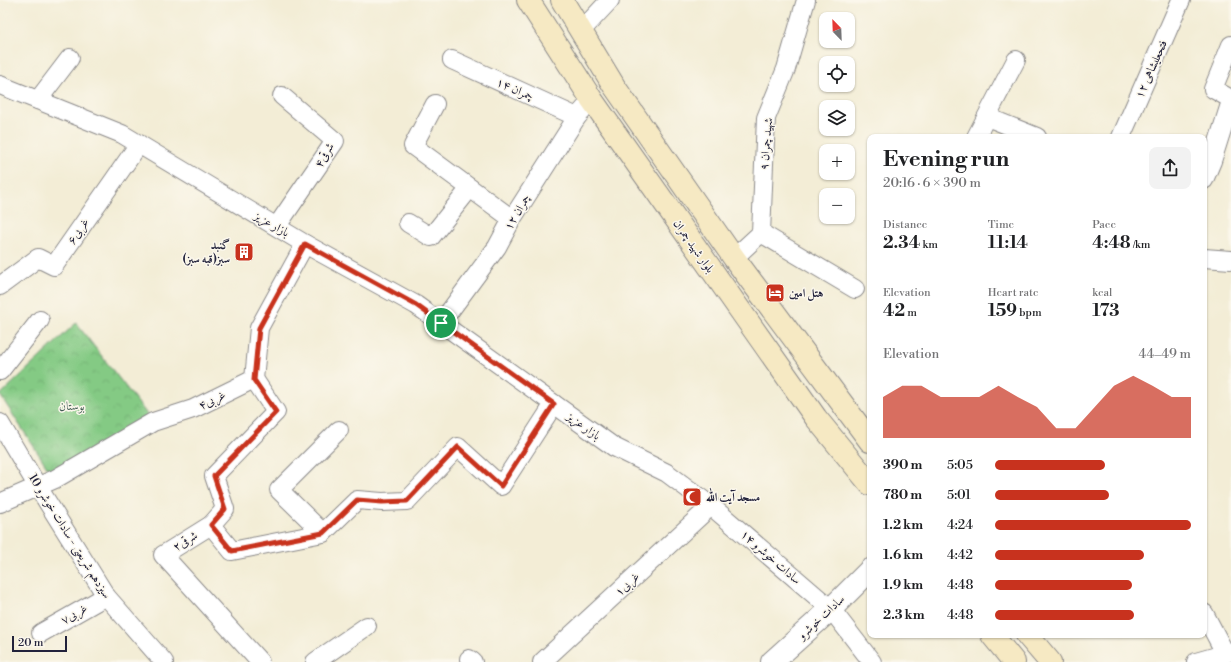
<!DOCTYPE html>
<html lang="en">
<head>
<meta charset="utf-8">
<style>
  body { margin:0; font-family:"Libre Bodoni",Amiri,serif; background:#f2f2f2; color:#202124; height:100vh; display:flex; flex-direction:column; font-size:15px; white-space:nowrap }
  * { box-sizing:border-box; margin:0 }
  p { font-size:13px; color:#757577 }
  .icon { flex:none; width:22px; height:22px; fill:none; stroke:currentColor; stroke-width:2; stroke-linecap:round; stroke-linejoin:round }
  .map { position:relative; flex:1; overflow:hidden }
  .side { position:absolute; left:867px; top:134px; width:340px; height:504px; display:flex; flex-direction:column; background:#fff; border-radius:8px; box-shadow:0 1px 3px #0004 }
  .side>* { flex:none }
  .needle { width:26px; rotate:337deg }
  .fabs { position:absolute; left:819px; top:12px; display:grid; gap:8px }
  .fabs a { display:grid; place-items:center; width:36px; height:36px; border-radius:8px; background:#fff; box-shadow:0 1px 3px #0004; font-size:20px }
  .scale { position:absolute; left:12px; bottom:10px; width:55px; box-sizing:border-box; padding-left:4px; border:2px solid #22223b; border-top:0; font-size:11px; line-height:14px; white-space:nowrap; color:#22223b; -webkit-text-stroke:3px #fbf7ec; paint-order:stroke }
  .pin { position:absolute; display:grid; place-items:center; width:34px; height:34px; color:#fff; margin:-17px; border:2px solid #fff; border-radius:50%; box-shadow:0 1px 4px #0007 }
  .round { display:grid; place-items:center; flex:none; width:42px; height:42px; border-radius:8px; background:#f2f2f2 }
  .summary { display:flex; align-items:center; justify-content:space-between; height:68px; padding:0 16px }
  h1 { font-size:22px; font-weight:700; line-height:30px }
  .stats { display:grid; grid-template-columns:repeat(3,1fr); gap:6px; height:68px; padding:4px 16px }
  .stats div { display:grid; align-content:center }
  .stats b { font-size:17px; font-weight:700 }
  .stats small { font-size:11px; font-weight:400 }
  .stats p { font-size:11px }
  .chart { height:112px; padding:8px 16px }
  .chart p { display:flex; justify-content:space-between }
  .chart svg { width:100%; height:72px; margin-top:4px; fill:#c8321e; opacity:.7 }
  ul { padding:0 16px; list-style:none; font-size:13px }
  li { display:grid; grid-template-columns:64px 48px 1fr; align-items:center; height:30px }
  li i { height:10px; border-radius:5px; background:#c8321e }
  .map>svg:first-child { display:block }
</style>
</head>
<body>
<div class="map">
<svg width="1231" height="662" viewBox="0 0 1231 662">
  <defs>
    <pattern id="park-crowns" width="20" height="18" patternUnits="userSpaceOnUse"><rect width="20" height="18" fill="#84ca84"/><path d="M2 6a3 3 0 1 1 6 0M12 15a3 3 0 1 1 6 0" fill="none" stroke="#72ad73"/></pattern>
  </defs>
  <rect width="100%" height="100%" fill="#fbf7ec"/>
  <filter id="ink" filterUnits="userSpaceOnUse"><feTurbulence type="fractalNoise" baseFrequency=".025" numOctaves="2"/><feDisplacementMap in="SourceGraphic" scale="8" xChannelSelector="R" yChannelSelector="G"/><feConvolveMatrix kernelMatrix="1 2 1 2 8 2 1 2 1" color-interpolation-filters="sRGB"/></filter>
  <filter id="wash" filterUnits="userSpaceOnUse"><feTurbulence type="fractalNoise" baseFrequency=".012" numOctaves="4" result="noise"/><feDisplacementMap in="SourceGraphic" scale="16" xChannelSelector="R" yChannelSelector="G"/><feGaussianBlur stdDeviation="0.9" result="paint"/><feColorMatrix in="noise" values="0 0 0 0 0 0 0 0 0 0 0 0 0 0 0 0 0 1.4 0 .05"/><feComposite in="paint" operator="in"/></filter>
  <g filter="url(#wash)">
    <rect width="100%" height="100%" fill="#f3edd6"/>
    <path fill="url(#park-crowns)" stroke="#537660" d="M76,323l77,99 -98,57 -55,-84z"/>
  </g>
  <g filter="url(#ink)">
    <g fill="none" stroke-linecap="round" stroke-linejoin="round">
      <defs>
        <g id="minor">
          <path d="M581,31l29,-31"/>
          <path d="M1231,45l-18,44 18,10"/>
          <path d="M452,60l125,57"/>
          <path d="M0,85l122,49 183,110 111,61 198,142 53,26 44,33 120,103 41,53"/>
          <path d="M38,100l32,-42"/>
          <path d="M435,104l-22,42 99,73"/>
          <path d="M987,117l50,20"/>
          <path d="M976,137l40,-77"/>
          <path d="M1121,137l60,-137"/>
          <path d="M1204,180l8,-19 19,-60"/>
          <path d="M408,223l23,14 39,-49"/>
          <path d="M277,226l58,-85 -53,-45"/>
          <path d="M761,233l94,56"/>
          <path d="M734,258l27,-25 5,-115 20,-49 20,-69"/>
          <path d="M1204,258l27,2"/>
          <path d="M0,286l38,-28 16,8 85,-122"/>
          <path d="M441,323l56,-76 15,-28 65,-102 15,-17"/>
          <path d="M0,371l40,-51"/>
          <path d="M0,423l38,64 68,109 58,66"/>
          <path d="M0,503l55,-24 98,-57 40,-13 61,-30 5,-51 46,-84"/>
          <path d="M211,525l14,-16 -11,-33 62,-64 -22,-33"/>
          <path d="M323,533l-44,-43 60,-60"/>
          <path d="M1204,613l21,40"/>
          <path d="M41,633l65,-37"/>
          <path d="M469,659l4,3"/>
          <path d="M260,662l-97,-107 48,-30 21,26 91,-18 34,-33 25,2 25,-1 51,-54 43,39 53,-82"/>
          <path d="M315,662l52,-36"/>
          <path d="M542,662l169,-156"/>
          <path d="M1196,662l35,-10"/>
        </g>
        <path id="tertiary" d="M772,662l59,-53 39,-39"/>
        <g id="secondary">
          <path d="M528,0l64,100 224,318 54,66"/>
          <path d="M562,0l52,86 120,172 136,183"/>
          <path d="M992,635l22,27"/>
          <path d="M1027,635l23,27"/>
        </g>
      </defs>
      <use href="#minor" stroke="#8a8888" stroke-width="20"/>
      <use href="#tertiary" stroke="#8a8888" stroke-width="24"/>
      <use href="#secondary" stroke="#8a8888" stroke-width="24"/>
      <use href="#minor" stroke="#fff" stroke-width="18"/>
      <use href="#tertiary" stroke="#fff" stroke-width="22"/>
      <use href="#secondary" stroke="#f6e9c3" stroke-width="22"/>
    </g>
  </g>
  <g fill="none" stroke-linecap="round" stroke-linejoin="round" filter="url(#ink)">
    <defs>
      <path id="route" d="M305,244l111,61 138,99 -53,82 -43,-39 -51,54 -25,1 -25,-2 -34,33 -91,18 -21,-26 14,-16 -11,-33 62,-64 -22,-32 5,-52z"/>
    </defs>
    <use href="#route" stroke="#fff" stroke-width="8"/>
    <use href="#route" stroke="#c8321e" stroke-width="5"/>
  </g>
  <defs>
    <symbol id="building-square" viewBox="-11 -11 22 22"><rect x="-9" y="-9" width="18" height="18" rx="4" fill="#c8321e" stroke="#fbf7ec"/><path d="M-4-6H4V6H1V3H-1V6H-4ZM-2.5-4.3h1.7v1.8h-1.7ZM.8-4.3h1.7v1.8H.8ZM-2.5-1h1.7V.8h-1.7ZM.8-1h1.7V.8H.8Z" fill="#fff"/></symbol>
    <symbol id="hotel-square" viewBox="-11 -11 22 22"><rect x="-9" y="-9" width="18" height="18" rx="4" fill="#c8321e" stroke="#fbf7ec"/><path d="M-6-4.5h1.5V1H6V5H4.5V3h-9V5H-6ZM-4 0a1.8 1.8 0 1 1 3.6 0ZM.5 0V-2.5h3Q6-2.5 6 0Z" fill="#fff"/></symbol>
    <symbol id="mosque-square" viewBox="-11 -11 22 22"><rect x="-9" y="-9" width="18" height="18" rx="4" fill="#c8321e" stroke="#fbf7ec"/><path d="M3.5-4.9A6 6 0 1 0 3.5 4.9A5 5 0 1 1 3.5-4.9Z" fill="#fff"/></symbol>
  </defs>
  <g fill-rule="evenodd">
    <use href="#building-square" x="233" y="241" width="22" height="22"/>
    <use href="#hotel-square" x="764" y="282" width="22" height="22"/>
    <use href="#mosque-square" x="681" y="486" width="22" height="22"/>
  </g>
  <g text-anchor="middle" stroke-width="3" stroke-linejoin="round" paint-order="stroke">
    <g font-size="12" fill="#22223b" stroke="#fbf7ec">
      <text transform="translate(1151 69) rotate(-66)" y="4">فتحعلیشاهی ۱۲</text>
      <text transform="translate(515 89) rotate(24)" y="4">چمران ۱۴</text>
      <text transform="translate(766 144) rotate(-85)" y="4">شهید چمران ۹</text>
      <text transform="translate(324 155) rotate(-60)" y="4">شرقی۴</text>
      <text transform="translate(517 212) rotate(-59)" y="4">چمران ۱۲</text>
      <text transform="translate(272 224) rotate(30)" y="4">بازار عزیز</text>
      <text transform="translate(78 231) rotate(-55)" y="4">غربی۶</text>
      <text transform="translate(694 246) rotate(55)" y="4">بلوار شهید چمران</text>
      <text transform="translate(212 400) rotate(-26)" y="4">غربی۴</text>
      <text transform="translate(584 426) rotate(36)" y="4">بازار عزیز</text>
      <text transform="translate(70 536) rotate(58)" y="4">سیزدهم شریعتی - سادات خوشرو 10</text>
      <text transform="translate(185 541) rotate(-32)" y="4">شرقی۲</text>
      <text transform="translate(771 557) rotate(41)" y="4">سادات خوشرو ۱۴</text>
      <text transform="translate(627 584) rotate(-43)" y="4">غربی۱</text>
      <text transform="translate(74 614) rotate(-30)" y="4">غربی۷</text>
      <text transform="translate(821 617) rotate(-43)" y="4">سادات خوشرو</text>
    </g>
    <g font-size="12" font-weight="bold" fill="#22223b" stroke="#fbf7ec" text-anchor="start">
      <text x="230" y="249" text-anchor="end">گنبد<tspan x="230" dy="14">سبز(قبه سبز)</tspan></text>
      <text x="789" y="297">هتل امین</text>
      <text x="706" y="501">مسجد آیت الله</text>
    </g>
    <g font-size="12" fill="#445d55" stroke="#fbf7ec">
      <text x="72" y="410">بوستان</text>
    </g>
  </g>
</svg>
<div class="fabs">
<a><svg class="needle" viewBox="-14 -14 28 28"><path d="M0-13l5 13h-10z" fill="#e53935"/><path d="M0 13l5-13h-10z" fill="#757577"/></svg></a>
<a><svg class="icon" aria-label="locate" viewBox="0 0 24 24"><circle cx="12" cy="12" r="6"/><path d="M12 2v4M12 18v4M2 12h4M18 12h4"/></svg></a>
<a><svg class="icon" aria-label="layers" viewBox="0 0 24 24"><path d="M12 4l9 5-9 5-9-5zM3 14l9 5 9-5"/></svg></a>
<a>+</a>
<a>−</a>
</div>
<div class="scale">20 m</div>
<div class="pin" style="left:441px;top:323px;background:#1e9e55"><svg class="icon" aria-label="arrive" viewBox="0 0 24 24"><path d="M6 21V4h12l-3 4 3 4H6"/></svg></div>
<section class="side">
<div class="summary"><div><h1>Evening run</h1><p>20:16 · 6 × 390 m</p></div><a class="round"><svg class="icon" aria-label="share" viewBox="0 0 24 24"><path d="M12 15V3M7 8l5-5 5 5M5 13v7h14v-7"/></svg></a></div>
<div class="stats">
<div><p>Distance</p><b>2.34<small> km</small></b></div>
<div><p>Time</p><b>11:14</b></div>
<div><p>Pace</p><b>4:48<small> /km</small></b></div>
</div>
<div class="stats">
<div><p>Elevation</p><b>42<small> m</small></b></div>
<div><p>Heart rate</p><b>159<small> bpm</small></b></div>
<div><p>kcal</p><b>173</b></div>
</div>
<div class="chart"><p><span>Elevation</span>44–49 m</p>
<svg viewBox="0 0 160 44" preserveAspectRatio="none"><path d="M0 44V19L10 12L20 12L30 19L40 19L50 19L60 12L70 19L80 25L90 38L100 38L110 25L120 12L130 6L140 12L150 19L160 19V44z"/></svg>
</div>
<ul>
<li><b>390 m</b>5:05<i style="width:56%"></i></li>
<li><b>780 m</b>5:01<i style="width:58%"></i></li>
<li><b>1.2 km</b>4:24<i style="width:100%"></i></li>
<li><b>1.6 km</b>4:42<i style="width:76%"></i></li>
<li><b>1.9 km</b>4:48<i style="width:70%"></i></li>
<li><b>2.3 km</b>4:48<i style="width:71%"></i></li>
</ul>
</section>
</div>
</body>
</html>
